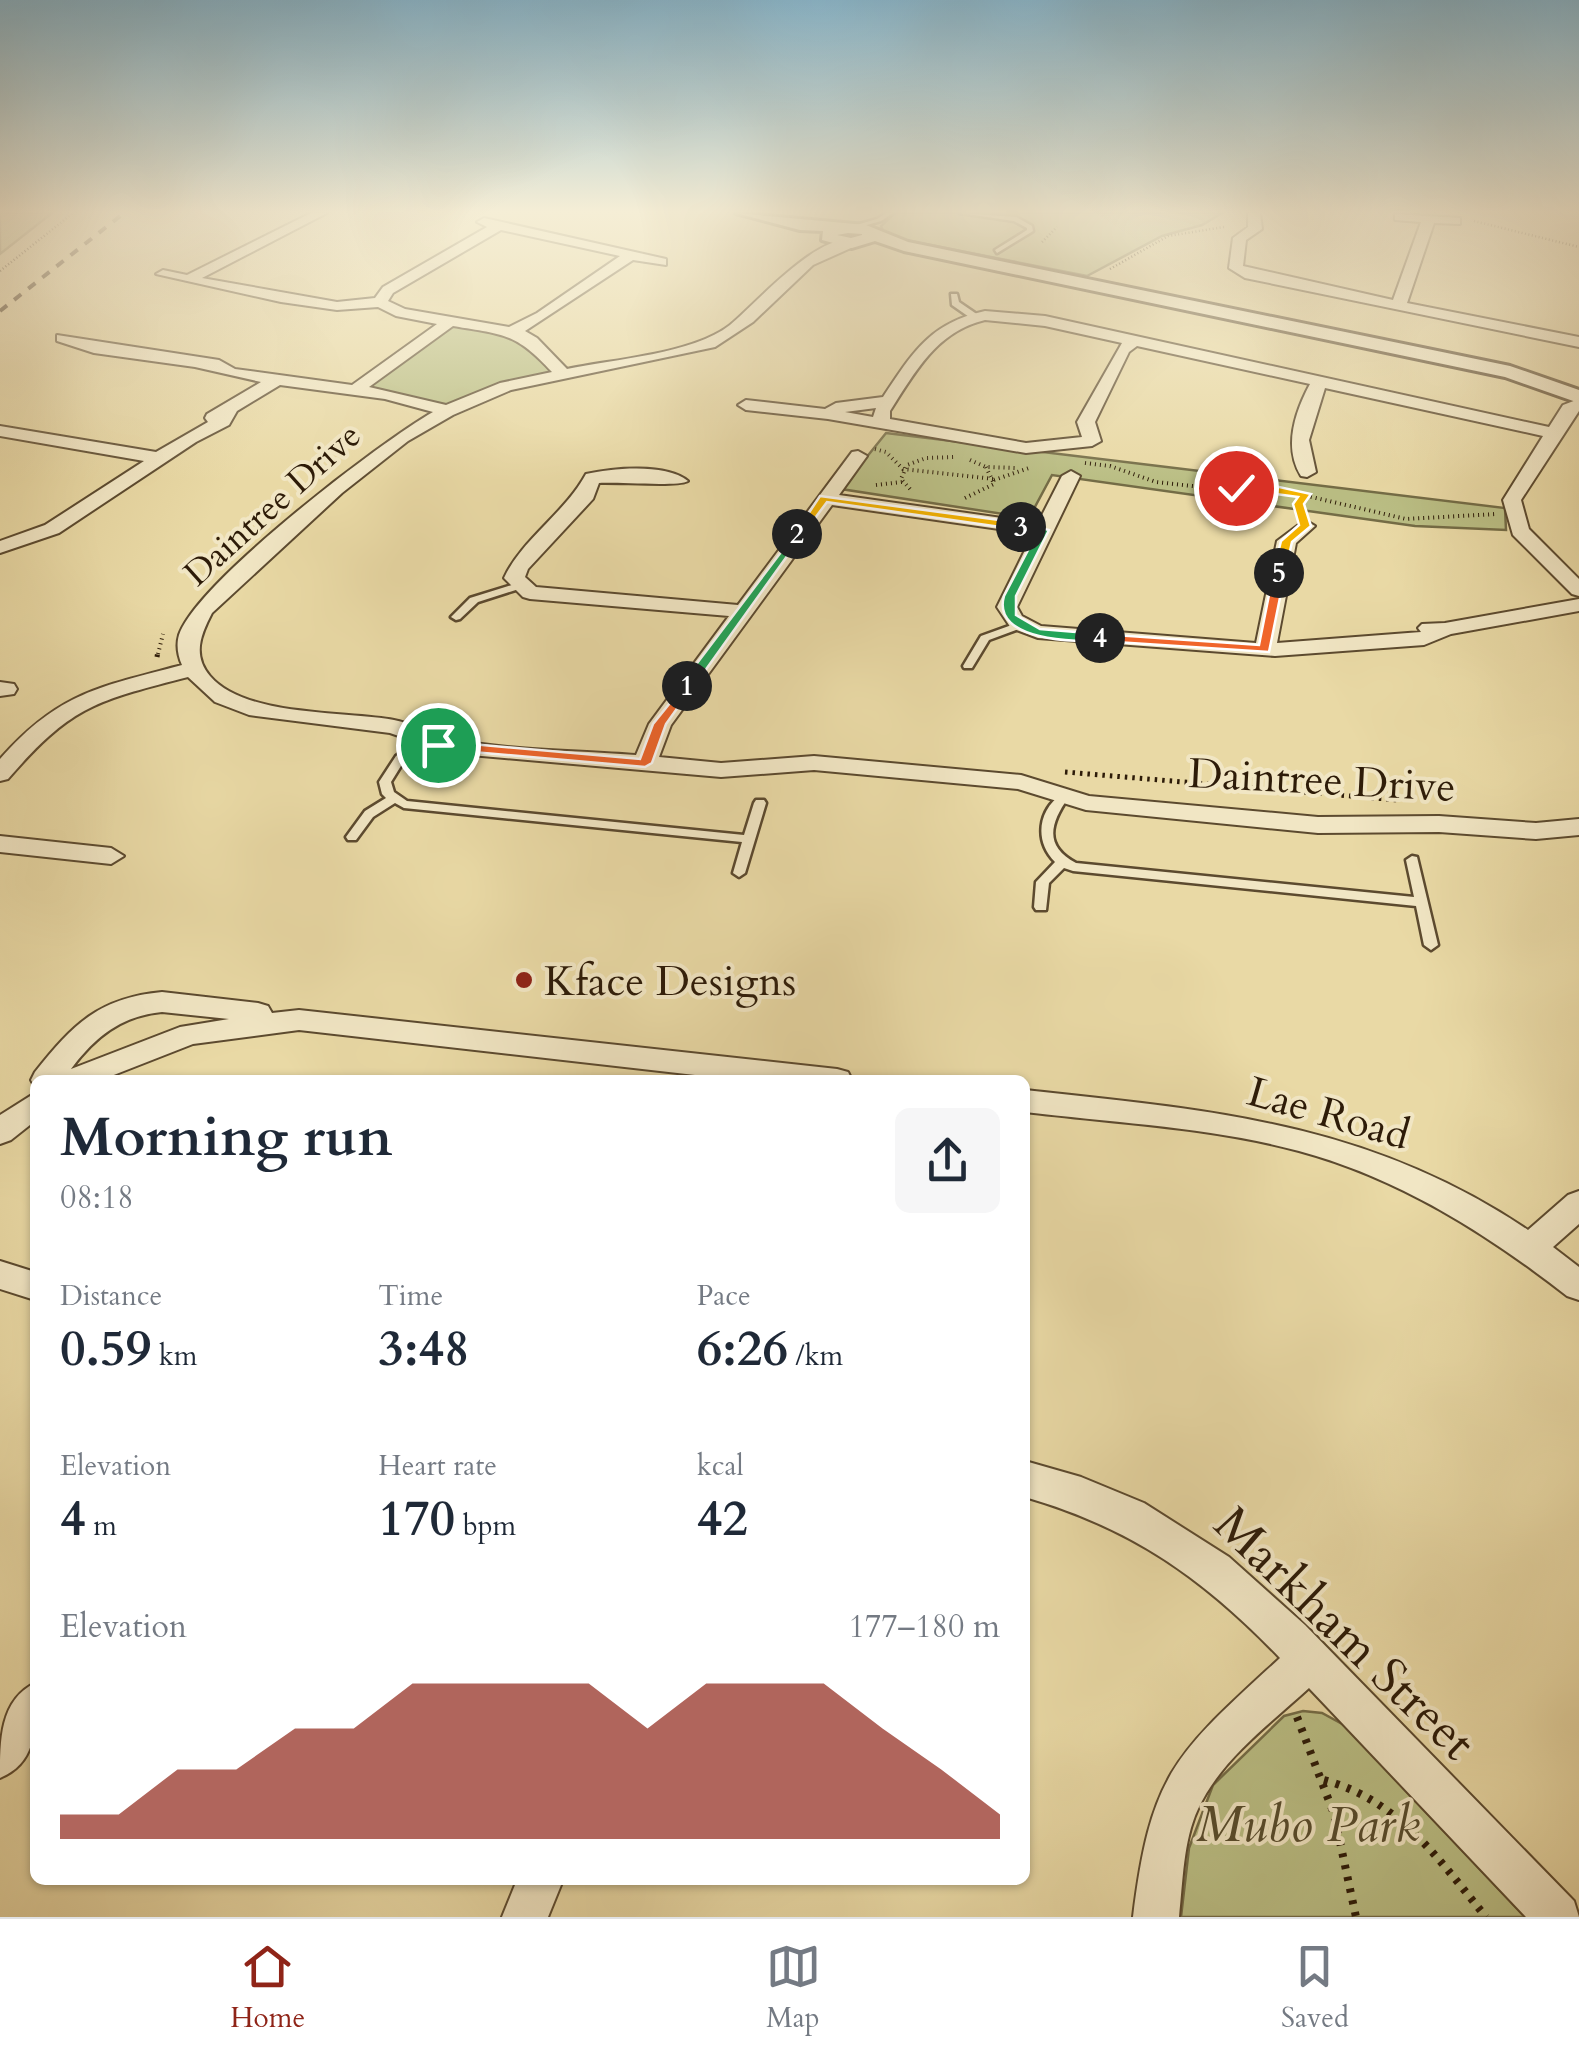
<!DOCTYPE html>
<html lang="en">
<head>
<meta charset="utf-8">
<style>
  body { margin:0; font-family:Cardo,serif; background:#f6f6f7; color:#1f2937; height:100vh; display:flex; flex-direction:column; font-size:38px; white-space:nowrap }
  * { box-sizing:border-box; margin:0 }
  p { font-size:32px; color:#747a83 }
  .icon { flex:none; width:55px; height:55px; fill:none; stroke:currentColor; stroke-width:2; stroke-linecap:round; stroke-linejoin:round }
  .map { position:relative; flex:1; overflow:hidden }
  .side { position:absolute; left:30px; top:1075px; width:1000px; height:810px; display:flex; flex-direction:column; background:#fff; border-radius:15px; box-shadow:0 2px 8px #0004 }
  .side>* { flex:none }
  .pin { position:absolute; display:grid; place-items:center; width:85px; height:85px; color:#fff; margin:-42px; border:5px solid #fff; border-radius:50%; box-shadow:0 2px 10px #0007 }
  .km { position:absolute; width:50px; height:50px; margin:-25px; border-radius:50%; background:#222; color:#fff; font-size:28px; line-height:50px; text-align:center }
  .round { display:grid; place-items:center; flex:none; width:105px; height:105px; border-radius:15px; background:#f6f6f7 }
  .summary { display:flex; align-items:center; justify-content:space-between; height:170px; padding:0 30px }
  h1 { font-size:55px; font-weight:700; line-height:75px }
  .stats { display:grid; grid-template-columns:repeat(3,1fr); gap:15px; height:170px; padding:10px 30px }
  .stats div { display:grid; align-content:center }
  .stats b { font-size:50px; font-weight:700 }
  .stats small { font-size:28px; font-weight:400 }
  .stats p { font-size:28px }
  .chart { height:280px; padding:20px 30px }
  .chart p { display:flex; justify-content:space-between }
  .chart svg { width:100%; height:180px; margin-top:10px; fill:#8f2418; opacity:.7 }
  .tabs { display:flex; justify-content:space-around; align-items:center; height:140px; border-top:2px solid #e0e1e3; background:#fff; font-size:28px; color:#747a83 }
  .tabs a { display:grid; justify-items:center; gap:5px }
  .tabs .on { color:#8f2418 }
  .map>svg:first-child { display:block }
</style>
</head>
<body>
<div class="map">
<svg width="1579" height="1917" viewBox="0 0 1579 1917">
  <rect width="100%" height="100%" fill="#e9d9a5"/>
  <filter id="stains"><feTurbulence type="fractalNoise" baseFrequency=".002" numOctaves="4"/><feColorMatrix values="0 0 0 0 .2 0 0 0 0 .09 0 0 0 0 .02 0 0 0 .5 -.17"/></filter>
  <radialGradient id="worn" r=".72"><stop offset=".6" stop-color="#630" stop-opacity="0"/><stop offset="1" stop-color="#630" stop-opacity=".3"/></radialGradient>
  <g fill="#babe84" stroke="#746c46" stroke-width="2.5">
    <path d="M0,213h52l-52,41z"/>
    <path d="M895,213h327l-20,12 -40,11 -75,40 -202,-40 -4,-10z"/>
    <path d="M452,323l69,14 31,36 -107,33 -78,-19z"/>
    <path d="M886,433l619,75 1,22 -91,-4 -363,-51 -23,43 -188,-29z"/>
    <path d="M1303,1711l19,2 22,12 181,192h-344l8,-69 24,-63 71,-69z"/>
  </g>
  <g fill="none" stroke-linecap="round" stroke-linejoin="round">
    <defs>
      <g id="service">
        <path d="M886,213h7l-12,8 -32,9 -3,-2 31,-9z"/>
        <path d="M960,213l56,4 16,9 1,5 -36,22 -2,-3 32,-20v-2l-13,-7z"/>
        <path d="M951,294h6l2,8 19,13v4h-6l-20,-14z"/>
        <path d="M518,583l5,3 -1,2 -44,14 -18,17 -4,1 -5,-3 19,-19z"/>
        <path d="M1020,622l5,3 -1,2 -35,13 -17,28h-8l-1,-2 18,-30z"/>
        <path d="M422,737l6,3 -24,21 -13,21 3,10 13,9 337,34 10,-32 2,-3h8l2,3 -21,70 -6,4 -6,-4 9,-31 -338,-34 -9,-5 -22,14 -17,23h-8l-2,-3 19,-26 21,-13 -4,-4 -3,-12 17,-26z"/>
        <path d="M1062,794l6,4c-18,26 -24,48 8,65l338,34 -8,-37 6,-4 5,1 21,88 -7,5 -7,-5 -8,-39 -343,-35 -9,-3 -15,15 -3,27h-10l-2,-3 2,-25 19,-20c-21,-21 -17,-52 7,-68z"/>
      </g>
      <g id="minor">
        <path d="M311,213h16l-125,65 135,24 38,-4 8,-11 104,-60 -10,-5 7,-4 182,41v6l-33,-5 -108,71 12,7 30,31c47,-10 126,-15 163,-44 25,-20 97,-104 132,-82l-49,22 -60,57 -38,25 -204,43 -58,25 -45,26 -66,52 -130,120c-11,21 -20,42 -2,63 35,41 134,35 184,44 20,4 38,15 58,19 59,12 124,11 184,16l13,-31 80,-108 -199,-17 -7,-2 -19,-19c18,-39 61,-65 82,-104 27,-6 80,-11 102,7 -8,6 -71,1 -89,2l-6,16 -65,70 -3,8 11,10 202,18 114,-153 6,-1 9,5 -28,39 199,28 24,-47 9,-5 9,5 -63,131 5,9 19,10 215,17 21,-102 28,-21 10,6 -19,17 -19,100 144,-11 -3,-4 4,-4 23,-1 134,-24v12l-128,23 -27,11 -149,11 -237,-18 -27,-10 -14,-21 36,-73 -201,-29 -161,220 -12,32 62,6 93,-7 207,19 68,21 229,21 121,-1 97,7 43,-4v16l-43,4 -97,-7 -121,1 -232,-23 -68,-21 -204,-19 -93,7 -273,-24 -58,-20 -141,-18 -34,-13 -27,-25c-92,24 -116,28 -180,102l-8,2v-22c59,-67 100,-72 182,-94 -4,-9 -6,-20 -3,-30 18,-53 200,-192 254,-223l-48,-13 -105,-14 -43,26 -8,14 -33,17 -137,91 -59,20v-12l45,-16 99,-64 -144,-25v-10l156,26 52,-30 -3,-4 2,-4 54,-32 -66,-15 -101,-14 -37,-12v-6l162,25 16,9 117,16 85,-61 -41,-8 -18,-9 -41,3 -56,-8 -125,-28 7,-4 24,5zM501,230l119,26 -83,57 -28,14 -104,-18 -17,-8 5,-8zM453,326c51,9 62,6 99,46l-52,11 -54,22 -77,-18z"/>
        <path d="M1248,213h12l2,16 -16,11 -3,26 150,34 28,-78 -26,-2v-6l65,4v6l-26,-1 -27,80 172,34v10l-334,-69 -16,-10 4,-30 15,-11z"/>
        <path d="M985,311l60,5 504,111 14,-22 16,-6v12l-58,89 8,29 50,50v17l-7,-2 -59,-59 -10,-35 40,-64 -218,-48 -16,52 7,32 -9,5 -6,-1c-18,-29 -6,-64 9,-92l-173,-38 -8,6 -34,70 6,19 -9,5 -66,7 -198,-34 -82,-9 -8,-5 8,-5 79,9 11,-6 47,-6c30,-45 47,-74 102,-86zM985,320l60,6 77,17 -45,79 5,15 -56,6 -136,-24v-8c25,-39 47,-80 95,-91zM876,408l-3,9 -28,-5z"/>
        <path d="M0,682l14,2 3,5 -3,5 -14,2z"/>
        <path d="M0,836l111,12 13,8 -13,8 -111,-12z"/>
        <path d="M162,992l96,11 10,3 4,7 27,-3 538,59 11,3 4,8h-113l-440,-50 -106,14 -92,36h-66v7l-4,-7 4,-8c38,-48 64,-74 127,-80zM162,1012l67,7 -49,8 -109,42c24,-32 50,-53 91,-57z"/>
        <path d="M1025,1090c185,20 343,32 503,140l40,-35 11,-4v33l-26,23 26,20v33l-12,-4c-81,-63 -168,-118 -268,-145 -89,-24 -183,-28 -274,-39z"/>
        <path d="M35,1093v28l-24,19 -11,4v-29z"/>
        <path d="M0,1261l35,11v28l-35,-11z"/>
        <path d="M1025,1461l56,16 63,26 85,54 76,68 269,276 5,16h-53l-217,-229c-39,36 -88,71 -111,121 -15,32 -15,73 -19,108h-46c18,-146 43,-163 147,-259 -77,-80 -148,-130 -255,-161z"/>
        <path d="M35,1683c0,37 6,78 -35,95 0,-38 0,-78 35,-95z"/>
        <path d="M517,1880h46l-15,37h-46z"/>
      </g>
      <path id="tertiary" d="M736,213l130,12 42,17 602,124 69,24v13l-74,-26 -601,-126 -29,-10 -23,7 -30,-8 1,-9 -23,-1zM848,233l14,1v1l-11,3 -14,-3z"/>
    </defs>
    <use href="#service" stroke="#5c4a2f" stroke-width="5"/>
    <use href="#minor" stroke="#5c4a2f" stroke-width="4"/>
    <use href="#tertiary" stroke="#5c4a2f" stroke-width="6"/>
    <g stroke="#2d1b08" stroke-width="2.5" stroke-dasharray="1 2.5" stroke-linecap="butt">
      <path d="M1474,221l105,26"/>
      <path d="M1042,242l15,-15"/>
      <path d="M1110,269l58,-33 56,-9"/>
      <path d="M0,271l73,-58"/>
    </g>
    <g stroke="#2d1b08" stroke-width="4" stroke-dasharray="1 4" stroke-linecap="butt">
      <path d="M875,449l11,3 17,17 91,10"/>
      <path d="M970,460l16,7 31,1"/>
      <path d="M1085,463l25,3 46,16 54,6h63l133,31 90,-5"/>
      <path d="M994,480l35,-12"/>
      <path d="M876,485l26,-3"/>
      <path d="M910,489l-9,-10 6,-14 19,-7 28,-1"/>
      <path d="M965,498l29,-14 -8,-17"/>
      <path d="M158,654l5,-20"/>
    </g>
    <g stroke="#2d1b08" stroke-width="5" stroke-dasharray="2.5 5" stroke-linecap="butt">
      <path d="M157,657l1,-6"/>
      <path d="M1065,772l333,28"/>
    </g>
    <g stroke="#2d1b08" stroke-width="8" stroke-dasharray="4 8" stroke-linecap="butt">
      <path d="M1297,1717l37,97 22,103"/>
      <path d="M1324,1780c75,20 115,80 162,137"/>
    </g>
    <use href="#service" fill="#f1e6c4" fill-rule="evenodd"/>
    <use href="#minor" fill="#f1e6c4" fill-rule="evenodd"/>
    <use href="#tertiary" fill="#f1e6c4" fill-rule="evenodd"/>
    <path stroke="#2d1b08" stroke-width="4" stroke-dasharray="9 9" stroke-linecap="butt" d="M0,311l124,-98"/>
  </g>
  <linearGradient id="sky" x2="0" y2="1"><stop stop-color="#88b6cc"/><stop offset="0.44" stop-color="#f5eed6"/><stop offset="1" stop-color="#f5eed6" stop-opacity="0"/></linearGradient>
  <rect width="1579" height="481" fill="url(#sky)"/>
  <path fill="#f0652b" stroke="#fff" stroke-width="2.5" d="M687,682l6,4 -27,38 -14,39 -7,4 -207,-18 -6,-4 6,-4 202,18 13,-35z"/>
  <path fill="#22a559" stroke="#fff" stroke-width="2.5" d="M797,531l6,3 -111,155h-10v-6z"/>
  <path fill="#f5b400" stroke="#fff" stroke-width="2.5" d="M820,496l201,27 6,4 -6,3 -194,-28 -26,35h-8z"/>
  <path fill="#22a559" stroke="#fff" stroke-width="2.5" d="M1021,523l28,7 -33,66v19l24,14 60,5 6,4 -2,2c-27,3 -113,1 -100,-44l33,-63 -20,-4z"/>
  <path fill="#f0652b" stroke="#fff" stroke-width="2.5" d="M1274,570l11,3 -16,79 -169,-11 -7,-3 7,-4 159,11z"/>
  <path fill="#f5b400" stroke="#fff" stroke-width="2.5" d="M1265,484l46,10 -7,10 7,22 -19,16 -7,31 -6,3 -6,-3 8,-32 18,-16 -6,-21 5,-7 -67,-9z"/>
  <circle fill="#8f2418" stroke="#f1e6c4" stroke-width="4" cx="524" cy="980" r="10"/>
  <g text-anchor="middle" stroke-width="8" stroke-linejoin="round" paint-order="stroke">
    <g font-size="35" fill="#2d1b08" stroke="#f1e6c4">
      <text transform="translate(272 504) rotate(-42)" y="12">Daintree Drive</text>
    </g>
    <g font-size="42" fill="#2d1b08" stroke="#f1e6c4">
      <text transform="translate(1322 779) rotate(3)" y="15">Daintree Drive</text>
      <text transform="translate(1329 1112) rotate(16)" y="15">Lae Road</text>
    </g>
    <g font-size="42" fill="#2d1b08" stroke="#f1e6c4" text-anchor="start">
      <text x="544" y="995">Kface Designs</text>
    </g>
    <g font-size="50" fill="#2d1b08" stroke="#f1e6c4">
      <text transform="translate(1346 1632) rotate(44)" y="18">Markham Street</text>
    </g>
    <g font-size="50" font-style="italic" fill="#574c2d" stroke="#f1e6c4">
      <text x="1308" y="1841">Mubo Park</text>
    </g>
  </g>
  <rect width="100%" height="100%" filter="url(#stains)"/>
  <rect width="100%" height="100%" fill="url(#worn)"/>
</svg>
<div class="pin" style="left:438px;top:745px;background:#1e9e55"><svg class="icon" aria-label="arrive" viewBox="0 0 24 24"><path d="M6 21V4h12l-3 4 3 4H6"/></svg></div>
<div class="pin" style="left:1236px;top:488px;background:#d93025"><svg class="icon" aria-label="check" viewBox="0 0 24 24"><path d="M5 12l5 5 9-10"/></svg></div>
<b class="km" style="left:687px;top:686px">1</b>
<b class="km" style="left:797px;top:534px">2</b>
<b class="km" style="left:1021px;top:527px">3</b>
<b class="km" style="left:1100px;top:638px">4</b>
<b class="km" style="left:1279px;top:573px">5</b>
<section class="side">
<div class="summary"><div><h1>Morning run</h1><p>08:18</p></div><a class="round"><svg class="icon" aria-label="share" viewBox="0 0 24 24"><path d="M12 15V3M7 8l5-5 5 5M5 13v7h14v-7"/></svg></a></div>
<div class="stats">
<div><p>Distance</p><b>0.59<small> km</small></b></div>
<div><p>Time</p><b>3:48</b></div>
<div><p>Pace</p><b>6:26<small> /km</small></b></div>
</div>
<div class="stats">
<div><p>Elevation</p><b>4<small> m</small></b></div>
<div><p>Heart rate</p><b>170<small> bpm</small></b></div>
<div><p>kcal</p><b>42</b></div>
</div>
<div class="chart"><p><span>Elevation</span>177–180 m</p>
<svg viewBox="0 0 160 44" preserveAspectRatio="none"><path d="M0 44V38L10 38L20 27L30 27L40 17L50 17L60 6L70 6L80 6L90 6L100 17L110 6L120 6L130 6L140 17L150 27L160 38V44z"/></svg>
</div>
</section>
</div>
<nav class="tabs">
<a class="on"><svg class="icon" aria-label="home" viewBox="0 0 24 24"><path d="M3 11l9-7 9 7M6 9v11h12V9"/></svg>Home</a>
<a><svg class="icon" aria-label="map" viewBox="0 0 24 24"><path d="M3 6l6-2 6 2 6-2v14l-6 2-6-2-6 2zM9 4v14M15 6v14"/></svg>Map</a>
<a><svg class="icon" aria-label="saved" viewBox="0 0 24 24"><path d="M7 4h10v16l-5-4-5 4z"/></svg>Saved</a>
</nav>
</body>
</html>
